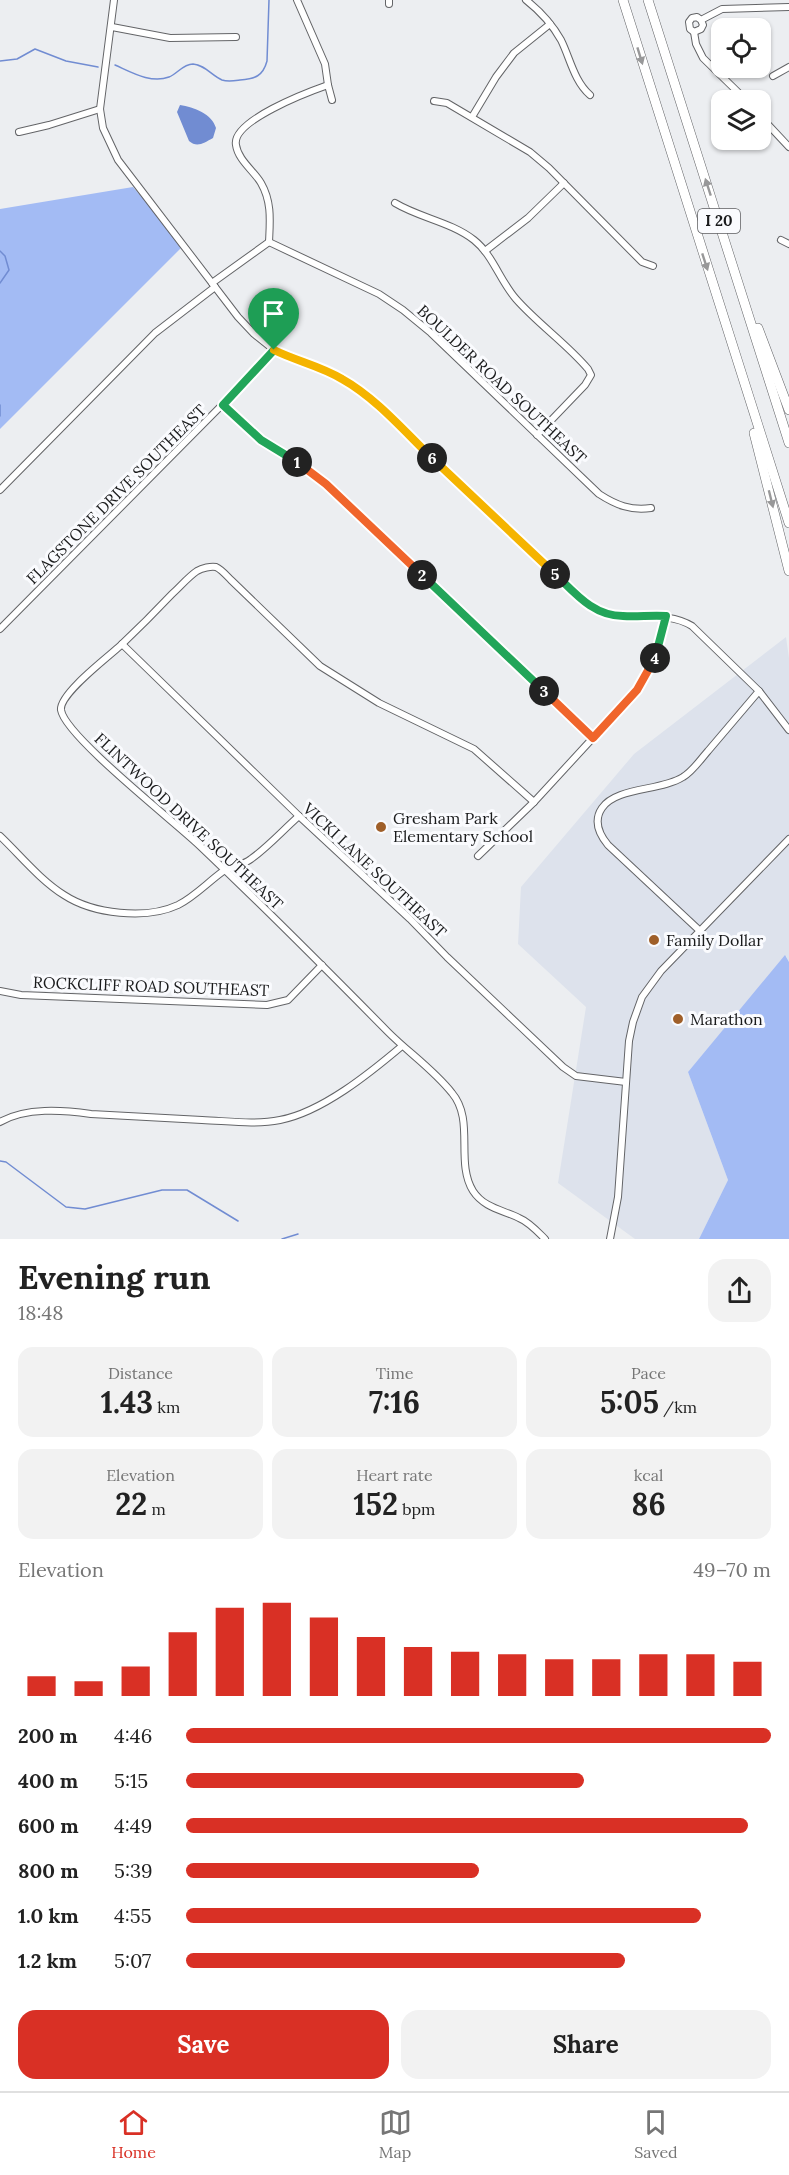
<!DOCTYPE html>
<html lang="en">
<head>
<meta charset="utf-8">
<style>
  body { margin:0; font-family:Lora,serif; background:#f2f2f2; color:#222; height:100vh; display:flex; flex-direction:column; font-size:22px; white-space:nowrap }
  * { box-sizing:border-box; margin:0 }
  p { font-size:20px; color:#767676 }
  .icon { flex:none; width:33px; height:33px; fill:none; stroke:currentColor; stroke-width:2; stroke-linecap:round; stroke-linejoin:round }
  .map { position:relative; height:1239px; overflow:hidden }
  .panel { display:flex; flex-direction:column; background:#fff; flex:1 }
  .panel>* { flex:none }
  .buttons { position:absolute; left:711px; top:18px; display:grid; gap:12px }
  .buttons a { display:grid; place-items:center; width:60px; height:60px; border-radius:12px; background:#fff; box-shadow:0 2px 4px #0004; font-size:30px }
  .pin { position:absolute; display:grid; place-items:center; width:51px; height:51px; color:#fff; margin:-62px -26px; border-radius:50% 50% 50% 0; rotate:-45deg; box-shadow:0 0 6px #0007 }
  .pin .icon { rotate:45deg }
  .km { position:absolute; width:30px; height:30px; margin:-15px; border-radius:50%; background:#222; color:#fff; font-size:16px; line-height:30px; text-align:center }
  .round { display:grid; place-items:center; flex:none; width:63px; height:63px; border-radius:18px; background:#f2f2f2 }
  .headline { display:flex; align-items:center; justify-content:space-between; height:102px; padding:0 18px }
  h1 { font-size:33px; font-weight:800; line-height:45px }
  .metrics { display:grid; grid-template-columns:repeat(3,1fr); gap:9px; height:102px; padding:6px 18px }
  .metrics div { display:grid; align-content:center; border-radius:15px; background:#f2f2f2; text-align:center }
  .metrics b { font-size:30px; font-weight:800 }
  .metrics small { font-size:16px; font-weight:400 }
  .metrics p { font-size:16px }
  .chart { height:168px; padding:12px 18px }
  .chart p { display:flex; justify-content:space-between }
  .chart svg { width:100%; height:108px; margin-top:6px; stroke:#d93025; stroke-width:6 }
  .cta { display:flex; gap:12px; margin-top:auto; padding:12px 18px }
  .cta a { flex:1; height:69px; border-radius:18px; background:#d93025; color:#fff; font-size:24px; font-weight:800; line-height:69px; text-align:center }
  .cta a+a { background:#f2f2f2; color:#222 }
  ul { padding:0 18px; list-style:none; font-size:20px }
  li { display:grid; grid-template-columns:96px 72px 1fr; align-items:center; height:45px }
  li i { height:15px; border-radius:8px; background:#d93025 }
  .tabs { display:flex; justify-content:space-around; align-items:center; height:84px; border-top:2px solid #e0e0e0; background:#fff; font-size:16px; color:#767676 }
  .tabs a { display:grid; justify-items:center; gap:3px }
  .tabs .on { color:#d93025 }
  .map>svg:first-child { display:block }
</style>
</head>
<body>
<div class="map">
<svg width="789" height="1239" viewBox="0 0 789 1239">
  <rect width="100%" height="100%" fill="#eceef1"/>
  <path fill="#dde2ec" d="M786,637l3,21v304l-3,-6 -98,116 40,108 -29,59h-64l-77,-56 28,-176 -68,-63 3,-57 113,-133z"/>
  <g fill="#a3bbf4">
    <path d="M133,187l51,58 -184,184v-220z"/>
    <path d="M785,955l4,7v277h-90l29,-59 -40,-108z"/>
  </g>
  <path fill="#718cd2" d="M180,105c14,2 32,9 36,23l-3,10c-9,5 -16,10 -24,3l-12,-29z"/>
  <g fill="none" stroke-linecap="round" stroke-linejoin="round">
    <g stroke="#718cd2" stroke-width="1.5">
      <path d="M0,61l17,-2 18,-10 31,12 32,6"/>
      <path d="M115,65c16,7 36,19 54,12 8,-3 14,-13 24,-13 12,1 18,11 29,16 6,2 11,1 18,0 15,-1 23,-4 27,-19l2,-61"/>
      <path d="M0,251l5,5 4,14 -9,13"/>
      <path d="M0,405v11"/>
      <path d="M0,1161l6,1 60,45 19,2 77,-19h25l51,31"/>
      <path d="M282,1239l16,-5"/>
    </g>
    <defs>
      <g id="minor">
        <path d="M114,0l-14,109 3,19 15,32 120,157 16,17 20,16 58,23 32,21 229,214c31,18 68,-1 99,18l67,65 30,39"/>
        <path d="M297,0l28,64 3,21 4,15"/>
        <path d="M389,0v4"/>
        <path d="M526,0c14,11 26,24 35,40 9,18 13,41 29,55"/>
        <path d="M701,20l2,5 -2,4 -7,3 -4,-3 -1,-7 3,-4 5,-1 4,3 21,-11 67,-2"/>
        <path d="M112,27l58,11 66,-1"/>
        <path d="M694,32l2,12 7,14 43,42"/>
        <path d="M773,76l16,-9"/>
        <path d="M434,101l13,2 83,49 19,16 93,94 11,4"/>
        <path d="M760,116l29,31"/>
        <path d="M472,117l24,-40 18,-24 36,-29"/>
        <path d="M19,132l30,-7 51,-16"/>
        <path d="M395,203c25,15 56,19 79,37 19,15 26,41 42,59 22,25 51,45 72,70l3,6 -6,10 -48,50"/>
        <path d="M781,240l8,4"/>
        <path d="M269,242l110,52 24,16 28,23 168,161c17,11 32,17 52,14"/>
        <path d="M269,242c1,-21 3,-40 -8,-59 -7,-12 -23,-23 -25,-38 -5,-24 72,-53 92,-60"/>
        <path d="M485,251l43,-33 36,-35"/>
        <path d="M212,283l57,-41"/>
        <path d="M223,404l38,36 41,25 24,19 267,254"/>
        <path d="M0,490l155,-157 60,-46"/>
        <path d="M0,629l223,-225 51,-54"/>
        <path d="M122,644l177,172 111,103 37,38 116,110 13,9 50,6"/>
        <path d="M534,802l-60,-53 -95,-46 -59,-37 -89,-86c-4,-4 -10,-11 -15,-13 -5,-1 -14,1 -19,4 -9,6 -17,16 -25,23 -17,18 -34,35 -52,52 -12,11 -61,48 -59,64 4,26 114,112 139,136 64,61 126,123 188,186 21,21 46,38 64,61 23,27 3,69 21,98 11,17 30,19 46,27 10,4 18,13 26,21"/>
        <path d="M0,836c20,19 40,44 64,59 29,19 82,25 114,10 16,-8 29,-22 44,-33 9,-6 20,-6 29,-13 17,-12 32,-29 48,-43"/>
        <path d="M478,856l56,-54 103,-112c16,-23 23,-46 29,-74"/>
        <path d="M700,931l-92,-86c-9,-11 -15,-24 -6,-37 14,-21 59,-17 81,-31 10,-6 17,-17 25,-26 17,-20 34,-40 51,-60"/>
        <path d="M0,991l21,4 246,10 21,-5 34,-35"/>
        <path d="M0,1122c26,-15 63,-12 91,-8 37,2 74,4 111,6 26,1 53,5 78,0 42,-8 90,-47 122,-74"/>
        <path d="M610,1239l8,-42 11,-156 4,-19 9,-25 19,-26 128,-132"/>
      </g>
      <g id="highway">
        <path d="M623,0l166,523"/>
        <path d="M648,0l141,443"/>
        <path d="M758,328l31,82"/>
        <path d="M754,433l35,138"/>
      </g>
    </defs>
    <use href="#minor" stroke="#636467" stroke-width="8"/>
    <use href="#highway" stroke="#636467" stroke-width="10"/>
    <use href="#minor" stroke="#fff" stroke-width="6"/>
    <use href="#highway" stroke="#fff" stroke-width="9"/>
  </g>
  <defs><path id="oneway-solid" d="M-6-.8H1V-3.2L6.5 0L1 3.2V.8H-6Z" transform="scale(1.5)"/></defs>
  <g fill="#989899">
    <use href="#oneway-solid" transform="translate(640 56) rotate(73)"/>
    <use href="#oneway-solid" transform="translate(708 187) rotate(-108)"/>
    <use href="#oneway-solid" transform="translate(705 262) rotate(72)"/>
    <use href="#oneway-solid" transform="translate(771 499) rotate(76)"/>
  </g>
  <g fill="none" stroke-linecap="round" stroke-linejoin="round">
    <defs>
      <path id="split-1" d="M274,350l-51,55 38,35 36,22"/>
      <path id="split-2" d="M297,462l29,22 96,91"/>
      <path id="split-3" d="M422,575l122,116"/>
      <path id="split-4" d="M544,691l49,47 44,-48 18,-32"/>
      <path id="split-5" d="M555,574c20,19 38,42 68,42 14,1 28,-1 43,0l-11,42"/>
      <path id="split-6" d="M432,458l123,116"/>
      <path id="split-7" d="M274,350c22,11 47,16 68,29 34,19 62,52 90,79"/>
    </defs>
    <use href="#split-1" stroke="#fff" stroke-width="12"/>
    <use href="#split-2" stroke="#fff" stroke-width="12"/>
    <use href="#split-3" stroke="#fff" stroke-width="12"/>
    <use href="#split-4" stroke="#fff" stroke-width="12"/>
    <use href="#split-5" stroke="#fff" stroke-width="12"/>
    <use href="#split-6" stroke="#fff" stroke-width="12"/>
    <use href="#split-7" stroke="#fff" stroke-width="12"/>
    <use href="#split-1" stroke="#22a559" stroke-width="8"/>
    <use href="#split-2" stroke="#f0652b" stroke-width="8"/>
    <use href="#split-3" stroke="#22a559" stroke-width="8"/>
    <use href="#split-4" stroke="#f0652b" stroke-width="8"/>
    <use href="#split-5" stroke="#22a559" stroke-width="8"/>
    <use href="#split-6" stroke="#f5b400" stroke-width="8"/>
    <use href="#split-7" stroke="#f5b400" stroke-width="8"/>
  </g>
  <g fill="#9f5f29" stroke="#fafbfe" stroke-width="2">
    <circle cx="381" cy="827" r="6"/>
    <circle cx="654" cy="940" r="6"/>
    <circle cx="678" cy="1019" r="6"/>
  </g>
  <g text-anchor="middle" stroke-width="6" stroke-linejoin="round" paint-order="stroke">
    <rect fill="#fafbfe" stroke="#5d5e60" stroke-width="1.5" x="698" y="209" width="42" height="24" rx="4.5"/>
    <g font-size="15" font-weight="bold" fill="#1a1b1c">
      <text x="719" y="226">I 20</text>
    </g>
    <g font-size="16" fill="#1a1b1c" stroke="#fafbfe">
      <text transform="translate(502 384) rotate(43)" y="6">BOULDER ROAD SOUTHEAST</text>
      <text transform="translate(116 494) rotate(-45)" y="6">FLAGSTONE DRIVE SOUTHEAST</text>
      <text transform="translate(189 821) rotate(43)" y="6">FLINTWOOD DRIVE SOUTHEAST</text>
      <text transform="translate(375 870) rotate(43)" y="6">VICKI LANE SOUTHEAST</text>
      <text transform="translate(151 986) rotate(2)" y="6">ROCKCLIFF ROAD SOUTHEAST</text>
    </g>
    <g font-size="16" fill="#1a1b1c" stroke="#fafbfe" text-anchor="start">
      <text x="393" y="824">Gresham Park<tspan x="393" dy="18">Elementary School</tspan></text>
      <text x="666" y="946">Family Dollar</text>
      <text x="690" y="1025">Marathon</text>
    </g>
  </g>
</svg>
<div class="buttons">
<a><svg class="icon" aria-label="locate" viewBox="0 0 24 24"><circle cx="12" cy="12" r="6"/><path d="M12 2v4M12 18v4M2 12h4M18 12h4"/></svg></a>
<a><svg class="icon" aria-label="layers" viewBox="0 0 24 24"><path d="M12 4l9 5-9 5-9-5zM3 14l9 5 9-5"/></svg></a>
</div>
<div class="pin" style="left:274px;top:350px;background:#1e9e55"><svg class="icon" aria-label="arrive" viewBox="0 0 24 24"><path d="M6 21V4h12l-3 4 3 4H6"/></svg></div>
<b class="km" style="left:297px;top:462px">1</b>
<b class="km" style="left:422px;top:575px">2</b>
<b class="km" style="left:544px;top:691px">3</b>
<b class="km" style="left:655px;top:658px">4</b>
<b class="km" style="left:555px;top:574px">5</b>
<b class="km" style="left:432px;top:458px">6</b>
</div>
<section class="panel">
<div class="headline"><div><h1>Evening run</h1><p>18:48</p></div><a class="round"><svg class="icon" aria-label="share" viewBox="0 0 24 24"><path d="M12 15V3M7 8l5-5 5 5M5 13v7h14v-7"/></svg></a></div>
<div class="metrics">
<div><p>Distance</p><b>1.43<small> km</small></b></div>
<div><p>Time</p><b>7:16</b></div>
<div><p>Pace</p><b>5:05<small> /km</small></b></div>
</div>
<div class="metrics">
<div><p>Elevation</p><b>22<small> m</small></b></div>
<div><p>Heart rate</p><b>152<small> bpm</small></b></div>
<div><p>kcal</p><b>86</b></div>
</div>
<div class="chart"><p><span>Elevation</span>49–70 m</p>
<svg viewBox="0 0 160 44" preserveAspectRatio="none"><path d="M5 44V36M15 44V38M25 44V32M35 44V18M45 44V8M55 44V6M65 44V12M75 44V20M85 44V24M95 44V26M105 44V27M115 44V29M125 44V29M135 44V27M145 44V27M155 44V30"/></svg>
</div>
<ul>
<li><b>200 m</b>4:46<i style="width:100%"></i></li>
<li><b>400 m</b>5:15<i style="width:68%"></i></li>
<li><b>600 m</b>4:49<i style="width:96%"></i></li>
<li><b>800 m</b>5:39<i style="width:50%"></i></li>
<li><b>1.0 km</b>4:55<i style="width:88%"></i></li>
<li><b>1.2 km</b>5:07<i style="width:75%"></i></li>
</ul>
<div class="cta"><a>Save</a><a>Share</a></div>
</section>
<nav class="tabs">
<a class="on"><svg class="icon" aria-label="home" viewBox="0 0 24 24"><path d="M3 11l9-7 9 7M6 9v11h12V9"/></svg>Home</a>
<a><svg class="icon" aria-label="map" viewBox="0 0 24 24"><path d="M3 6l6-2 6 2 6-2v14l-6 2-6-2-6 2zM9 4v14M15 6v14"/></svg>Map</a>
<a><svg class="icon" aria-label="saved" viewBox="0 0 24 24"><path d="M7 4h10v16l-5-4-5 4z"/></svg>Saved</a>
</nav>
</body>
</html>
